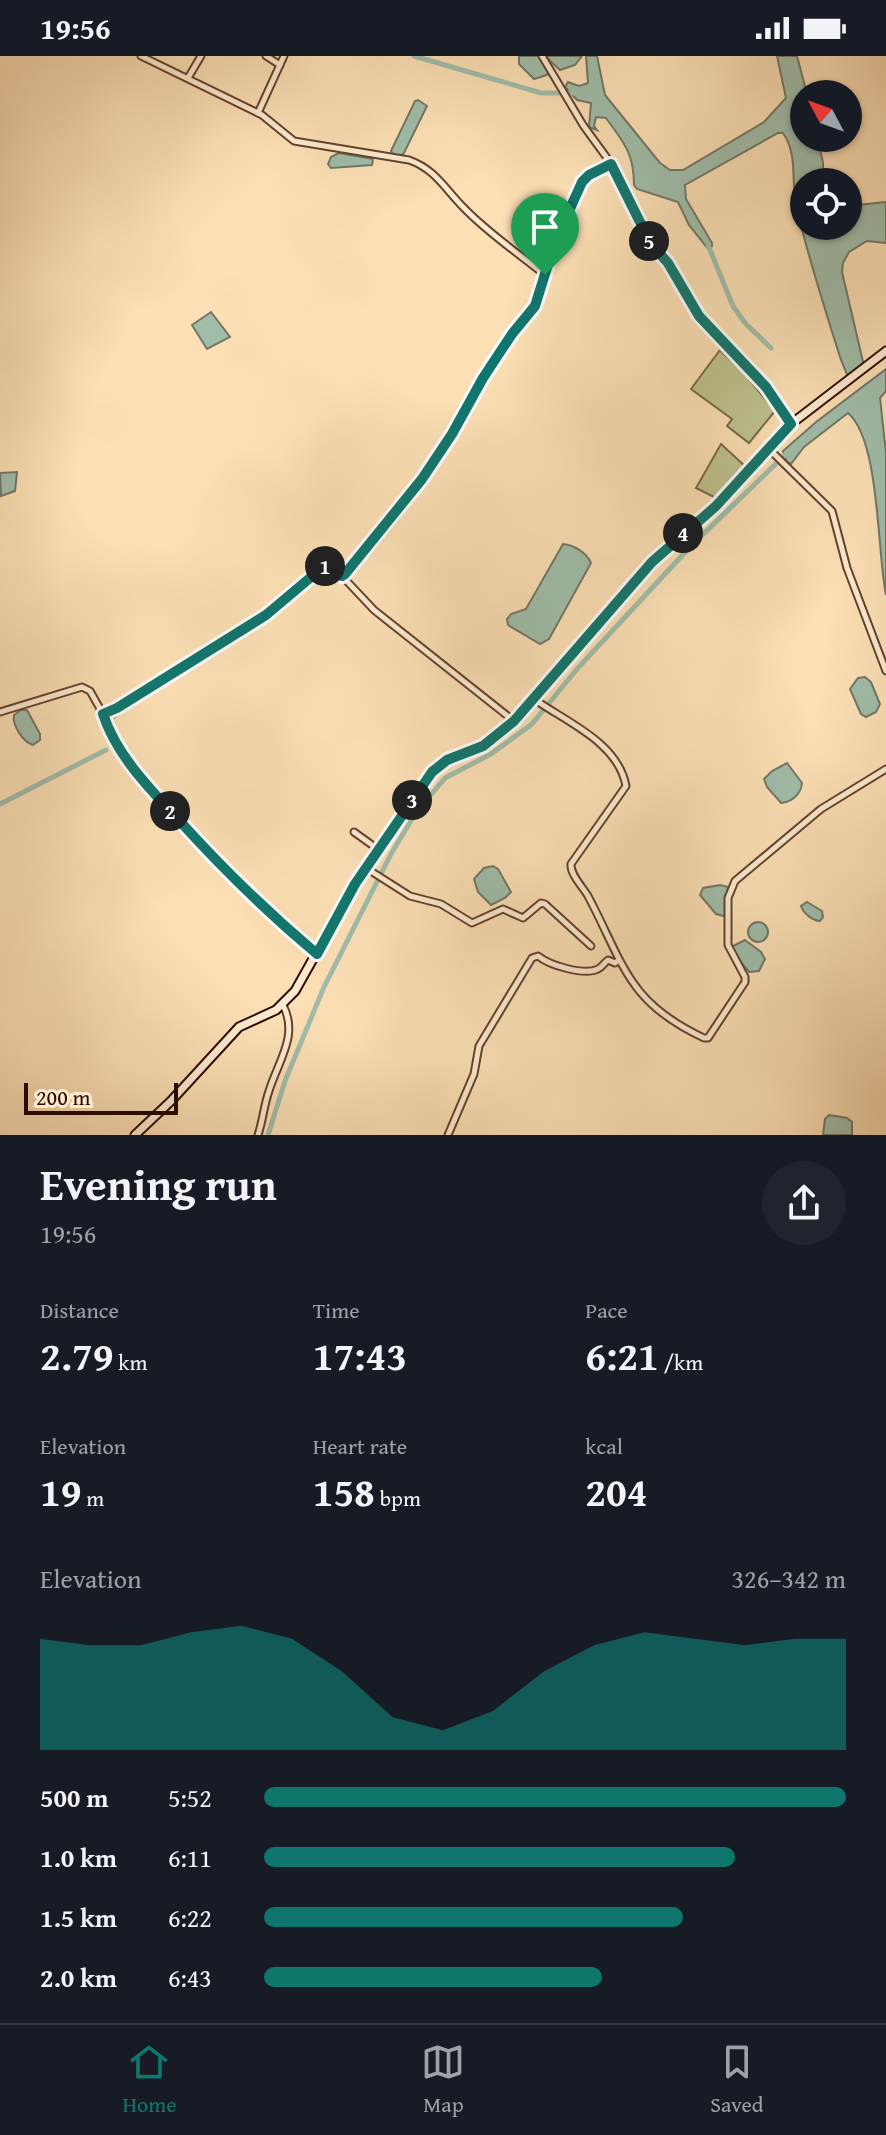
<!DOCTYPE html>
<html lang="en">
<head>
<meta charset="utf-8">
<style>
  body { margin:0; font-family:"Gentium Book Plus",serif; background:#20242c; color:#f1f3f6; height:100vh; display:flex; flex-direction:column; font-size:30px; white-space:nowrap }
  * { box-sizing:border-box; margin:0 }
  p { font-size:26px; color:#9ea1a6 }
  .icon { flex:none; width:44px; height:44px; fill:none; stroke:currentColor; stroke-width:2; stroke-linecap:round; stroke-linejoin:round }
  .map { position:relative; height:1079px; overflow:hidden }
  .drawer { display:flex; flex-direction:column; background:#171b24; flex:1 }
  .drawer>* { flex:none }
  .needle { width:52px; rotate:311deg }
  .tools { position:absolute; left:790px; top:24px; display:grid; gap:16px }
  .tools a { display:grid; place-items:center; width:72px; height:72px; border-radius:50%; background:#171b24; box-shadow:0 2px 6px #0004; font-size:40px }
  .scale { position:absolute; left:24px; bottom:20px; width:154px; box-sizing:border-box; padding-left:8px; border:4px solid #2e0d00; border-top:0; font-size:22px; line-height:28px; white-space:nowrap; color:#2e0d00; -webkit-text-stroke:6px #fdeacf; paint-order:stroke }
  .pin { position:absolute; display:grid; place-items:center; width:68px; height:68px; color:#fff; margin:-82px -34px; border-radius:50% 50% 50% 0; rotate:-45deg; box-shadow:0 0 8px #0007 }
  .pin .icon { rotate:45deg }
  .km { position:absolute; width:40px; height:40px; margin:-20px; border-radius:50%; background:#222; color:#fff; font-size:22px; line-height:40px; text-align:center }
  .round { display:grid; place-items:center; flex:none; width:84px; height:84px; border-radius:42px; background:#20242c }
  .head { display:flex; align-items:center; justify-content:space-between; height:136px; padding:0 40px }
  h1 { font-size:44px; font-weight:700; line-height:60px }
  .figures { display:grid; grid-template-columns:repeat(3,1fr); gap:12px; height:136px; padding:8px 40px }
  .figures div { display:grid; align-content:center }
  .figures b { font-size:40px; font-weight:700 }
  .figures small { font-size:22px; font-weight:400 }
  .figures p { font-size:22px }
  .chart { height:224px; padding:16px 40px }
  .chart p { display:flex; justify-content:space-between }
  .chart svg { width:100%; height:144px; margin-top:8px; fill:#0f766e; opacity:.7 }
  ul { padding:0 40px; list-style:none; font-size:26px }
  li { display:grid; grid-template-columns:128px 96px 1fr; align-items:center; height:60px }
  li i { height:20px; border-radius:10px; background:#0f766e }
  .status { display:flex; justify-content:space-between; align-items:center; height:56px; padding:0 40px; background:#171b24; direction:ltr }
  .status svg { height:22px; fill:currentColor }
  .tabs { display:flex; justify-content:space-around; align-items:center; height:112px; border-top:2px solid #363941; background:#171b24; font-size:22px; color:#9ea1a6 }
  .tabs a { display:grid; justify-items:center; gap:4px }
  .tabs .on { color:#0f766e }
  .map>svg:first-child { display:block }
</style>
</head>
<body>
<div class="status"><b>19:56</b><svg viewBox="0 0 49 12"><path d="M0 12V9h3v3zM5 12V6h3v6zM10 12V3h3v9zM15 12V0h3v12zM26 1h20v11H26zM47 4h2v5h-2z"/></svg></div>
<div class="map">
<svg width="886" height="1079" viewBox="0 0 886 1079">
  <rect width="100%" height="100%" fill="#fcdfb5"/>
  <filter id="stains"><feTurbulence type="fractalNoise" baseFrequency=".0025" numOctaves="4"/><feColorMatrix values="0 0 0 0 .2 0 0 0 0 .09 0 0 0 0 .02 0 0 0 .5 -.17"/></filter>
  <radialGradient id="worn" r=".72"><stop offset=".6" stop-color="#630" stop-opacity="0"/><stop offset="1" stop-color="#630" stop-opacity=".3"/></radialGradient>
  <g fill="#bdc28f" stroke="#766848" stroke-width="2">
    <path d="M720,294l23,22 32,39 -26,32 -22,-17 5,-7 -41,-30z"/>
    <path d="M721,388l25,23 -30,31 -20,-10z"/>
  </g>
  <g fill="#a0bdaa" stroke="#727766" stroke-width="2">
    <path d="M519,0h20l10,15 -2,4 -13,4 -15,-15z"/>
    <path d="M545,0h37l-7,9 -15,5z"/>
    <path d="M586,0h11l8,39 55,68 10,7h13l81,-48 22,-24 -9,-42h20l10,38h-3v44h13l6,24v20h-19v44h44v-20l38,-4v41l-19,-2 -18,11 -6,11 -1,9 22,94 -16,11 -7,-17c-16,-51 -33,-102 -45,-155 -5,-23 2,-51 -13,-72h-5l-93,52 1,14 26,44v3l-3,4 -20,-25 -11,-23 -41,-13 -3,-4c0,-32 -10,-42 -28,-67l-10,-1 -2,9 3,4 -8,-3 2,-24 -14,-3 -12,-13 3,-5 11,4 9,-3z"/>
    <path d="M418,44l9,6 -23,47 -4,4 -6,-1 -3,-5 24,-50z"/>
    <path d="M339,97l34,6 -1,6 -41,3 -3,-4 3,-7z"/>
    <path d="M211,256l19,25 -23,12 -15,-24z"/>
    <path d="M886,313v22l-6,7 6,55v142c-9,-43 -6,-155 -38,-182l-44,34 -13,17 -5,-3 -3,-10 33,-29z"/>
    <path d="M17,416l-2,19 -14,5 -1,-23z"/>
    <path d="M563,488c11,1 24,9 28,19l-42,76 -9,5 -32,-19 -1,-6 4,-5 15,-5z"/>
    <path d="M865,621l6,5 9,22 -4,8 -10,5 -5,-3 -11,-25 8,-11z"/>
    <path d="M21,654h6l13,24v6l-7,5c-10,-3 -21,-20 -19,-30z"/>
    <path d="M787,707l15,20c-1,11 -10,19 -21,20l-14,-16 -3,-8 8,-8z"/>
    <path d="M493,810l5,3 13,23 -6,6 -14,7 -13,-13 -4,-13 10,-11z"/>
    <path d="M720,829l8,2 -2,26 -3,3 -7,-2 -16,-19 3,-7z"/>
    <path d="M807,846l15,9 1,6 -3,4c-7,0 -17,-8 -19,-15z"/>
    <circle cx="758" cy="876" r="10"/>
    <path d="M745,884l16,12 4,7 -6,12 -10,1 -18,-22 2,-4z"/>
    <path d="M829,1059l18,3 5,4v13h-29l2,-16z"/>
  </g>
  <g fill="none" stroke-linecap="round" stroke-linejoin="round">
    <g stroke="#727766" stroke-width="2">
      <path d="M404,441c38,-52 67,-110 105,-162"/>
      <path d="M347,523c40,-42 85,-101 114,-152 12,-19 22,-39 34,-59"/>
      <path d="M225,582l29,-19 56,-44"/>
      <path d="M151,726c-13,-16 -41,-41 -39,-63l166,-107 38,-32 12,-5 15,5"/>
    </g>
    <g stroke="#a0bdaa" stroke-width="5">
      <path d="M414,0l127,37h34"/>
      <path d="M708,189l25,61 12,17 26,25"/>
      <path d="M0,748l106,-54"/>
      <path d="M268,1079l17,-54 39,-94 67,-133 24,-40 30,-36 46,-24 41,-30 45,-55 112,-121 99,-96"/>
    </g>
    <defs>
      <g id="street">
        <path d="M141,0l121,59 32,26 115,19c26,9 36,29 55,48 24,25 54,45 81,67"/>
        <path d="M266,0l14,9"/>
        <path d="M542,0l41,69 32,44 36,75 17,19 31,53 67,71 25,37"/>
        <path d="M188,22l13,-22"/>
        <path d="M258,57l26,-57"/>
        <path d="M769,393l63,62 15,57 39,103"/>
        <path d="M342,520l32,34 140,111"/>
        <path d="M534,643c32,23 84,43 92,87l-55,78c-1,10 11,22 17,32 36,68 39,106 116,142h4l37,-56v-5l-17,-32v-47l7,-17 86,-72 65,-40"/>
        <path d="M0,656l82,-25 8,4 13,23 14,-6 149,-93 57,-48h7l12,9 3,-2 77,-95 30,-45 31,-56 29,-44 23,-28 20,-64 27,-60 7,-7 22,-11"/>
        <path d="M103,658c13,41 46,74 75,105 43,48 88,93 138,134"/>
        <path d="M354,776l25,18"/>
        <path d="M366,812l44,28 31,8 31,19 31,-14 20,9 18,-15 4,1 46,42"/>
        <path d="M258,1079c5,-15 6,-30 11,-44 9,-30 30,-55 14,-86"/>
        <path d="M448,1079l26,-61 5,-28 53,-88 6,-2c11,9 46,20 60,13 4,-2 6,-6 10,-9l7,3 4,-3"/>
      </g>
      <path id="secondary" d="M135,1079l36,-34 68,-74 37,-17 19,-19 60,-107 77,-112c15,-15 35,-16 52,-27 15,-9 27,-22 39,-34l138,-158 55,-47 75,-82 95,-73"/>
    </defs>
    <use href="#street" stroke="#62422d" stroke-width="9"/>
    <use href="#secondary" stroke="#2e0d00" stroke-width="11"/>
    <use href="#street" stroke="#fdeacf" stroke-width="5"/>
    <use href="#secondary" stroke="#fdeacf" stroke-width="7"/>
  </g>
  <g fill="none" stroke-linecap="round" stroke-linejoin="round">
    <defs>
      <path id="route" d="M611,108l40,80 17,19 31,53 67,71 25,37 -75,82 -64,56 -138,159 -31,25 -36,14 -15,12 -77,112 -38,70c-50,-42 -96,-87 -140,-136 -29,-31 -61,-64 -74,-104l14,-6 149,-93 57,-48h7l12,9 3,-2 77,-95 30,-45 31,-56 29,-44 23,-28 20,-64 27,-60 7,-7z"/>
    </defs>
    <use href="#route" stroke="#fff" stroke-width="16"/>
    <use href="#route" stroke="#0f766e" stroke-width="10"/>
  </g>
  <rect width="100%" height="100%" filter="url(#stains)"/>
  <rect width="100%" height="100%" fill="url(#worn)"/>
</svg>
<div class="tools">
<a><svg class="needle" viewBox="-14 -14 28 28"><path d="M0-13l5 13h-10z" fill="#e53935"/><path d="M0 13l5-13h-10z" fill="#9ea1a6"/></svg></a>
<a><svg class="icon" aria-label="locate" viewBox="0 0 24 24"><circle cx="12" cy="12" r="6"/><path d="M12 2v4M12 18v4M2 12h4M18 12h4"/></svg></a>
</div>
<div class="scale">200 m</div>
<div class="pin" style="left:545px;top:219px;background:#1e9e55"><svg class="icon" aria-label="arrive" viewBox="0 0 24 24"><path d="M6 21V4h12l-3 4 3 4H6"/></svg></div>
<b class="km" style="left:325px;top:510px">1</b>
<b class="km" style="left:170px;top:755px">2</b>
<b class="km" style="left:412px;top:744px">3</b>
<b class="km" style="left:683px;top:477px">4</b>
<b class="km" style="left:649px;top:185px">5</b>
</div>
<section class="drawer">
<div class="head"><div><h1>Evening run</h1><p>19:56</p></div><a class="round"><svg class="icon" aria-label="share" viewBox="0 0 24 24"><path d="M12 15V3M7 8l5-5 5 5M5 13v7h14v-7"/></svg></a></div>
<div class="figures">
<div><p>Distance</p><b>2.79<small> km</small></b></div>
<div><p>Time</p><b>17:43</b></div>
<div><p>Pace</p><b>6:21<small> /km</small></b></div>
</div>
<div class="figures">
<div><p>Elevation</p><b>19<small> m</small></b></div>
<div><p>Heart rate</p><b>158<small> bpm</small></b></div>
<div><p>kcal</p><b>204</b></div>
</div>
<div class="chart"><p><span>Elevation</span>326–342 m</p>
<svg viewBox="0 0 160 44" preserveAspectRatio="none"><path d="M0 44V10L10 12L20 12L30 8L40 6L50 10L60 20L70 34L80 38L90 32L100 20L110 12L120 8L130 10L140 12L150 10L160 10V44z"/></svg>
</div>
<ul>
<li><b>500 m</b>5:52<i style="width:100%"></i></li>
<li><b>1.0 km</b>6:11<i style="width:81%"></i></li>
<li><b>1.5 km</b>6:22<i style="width:72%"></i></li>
<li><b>2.0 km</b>6:43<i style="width:58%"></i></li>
</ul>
</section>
<nav class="tabs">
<a class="on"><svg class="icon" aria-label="home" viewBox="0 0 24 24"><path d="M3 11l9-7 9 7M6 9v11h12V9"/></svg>Home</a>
<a><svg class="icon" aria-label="map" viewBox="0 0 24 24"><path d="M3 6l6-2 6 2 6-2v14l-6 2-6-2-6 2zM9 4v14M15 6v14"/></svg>Map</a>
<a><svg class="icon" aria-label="saved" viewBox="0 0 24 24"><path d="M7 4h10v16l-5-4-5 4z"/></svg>Saved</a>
</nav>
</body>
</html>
